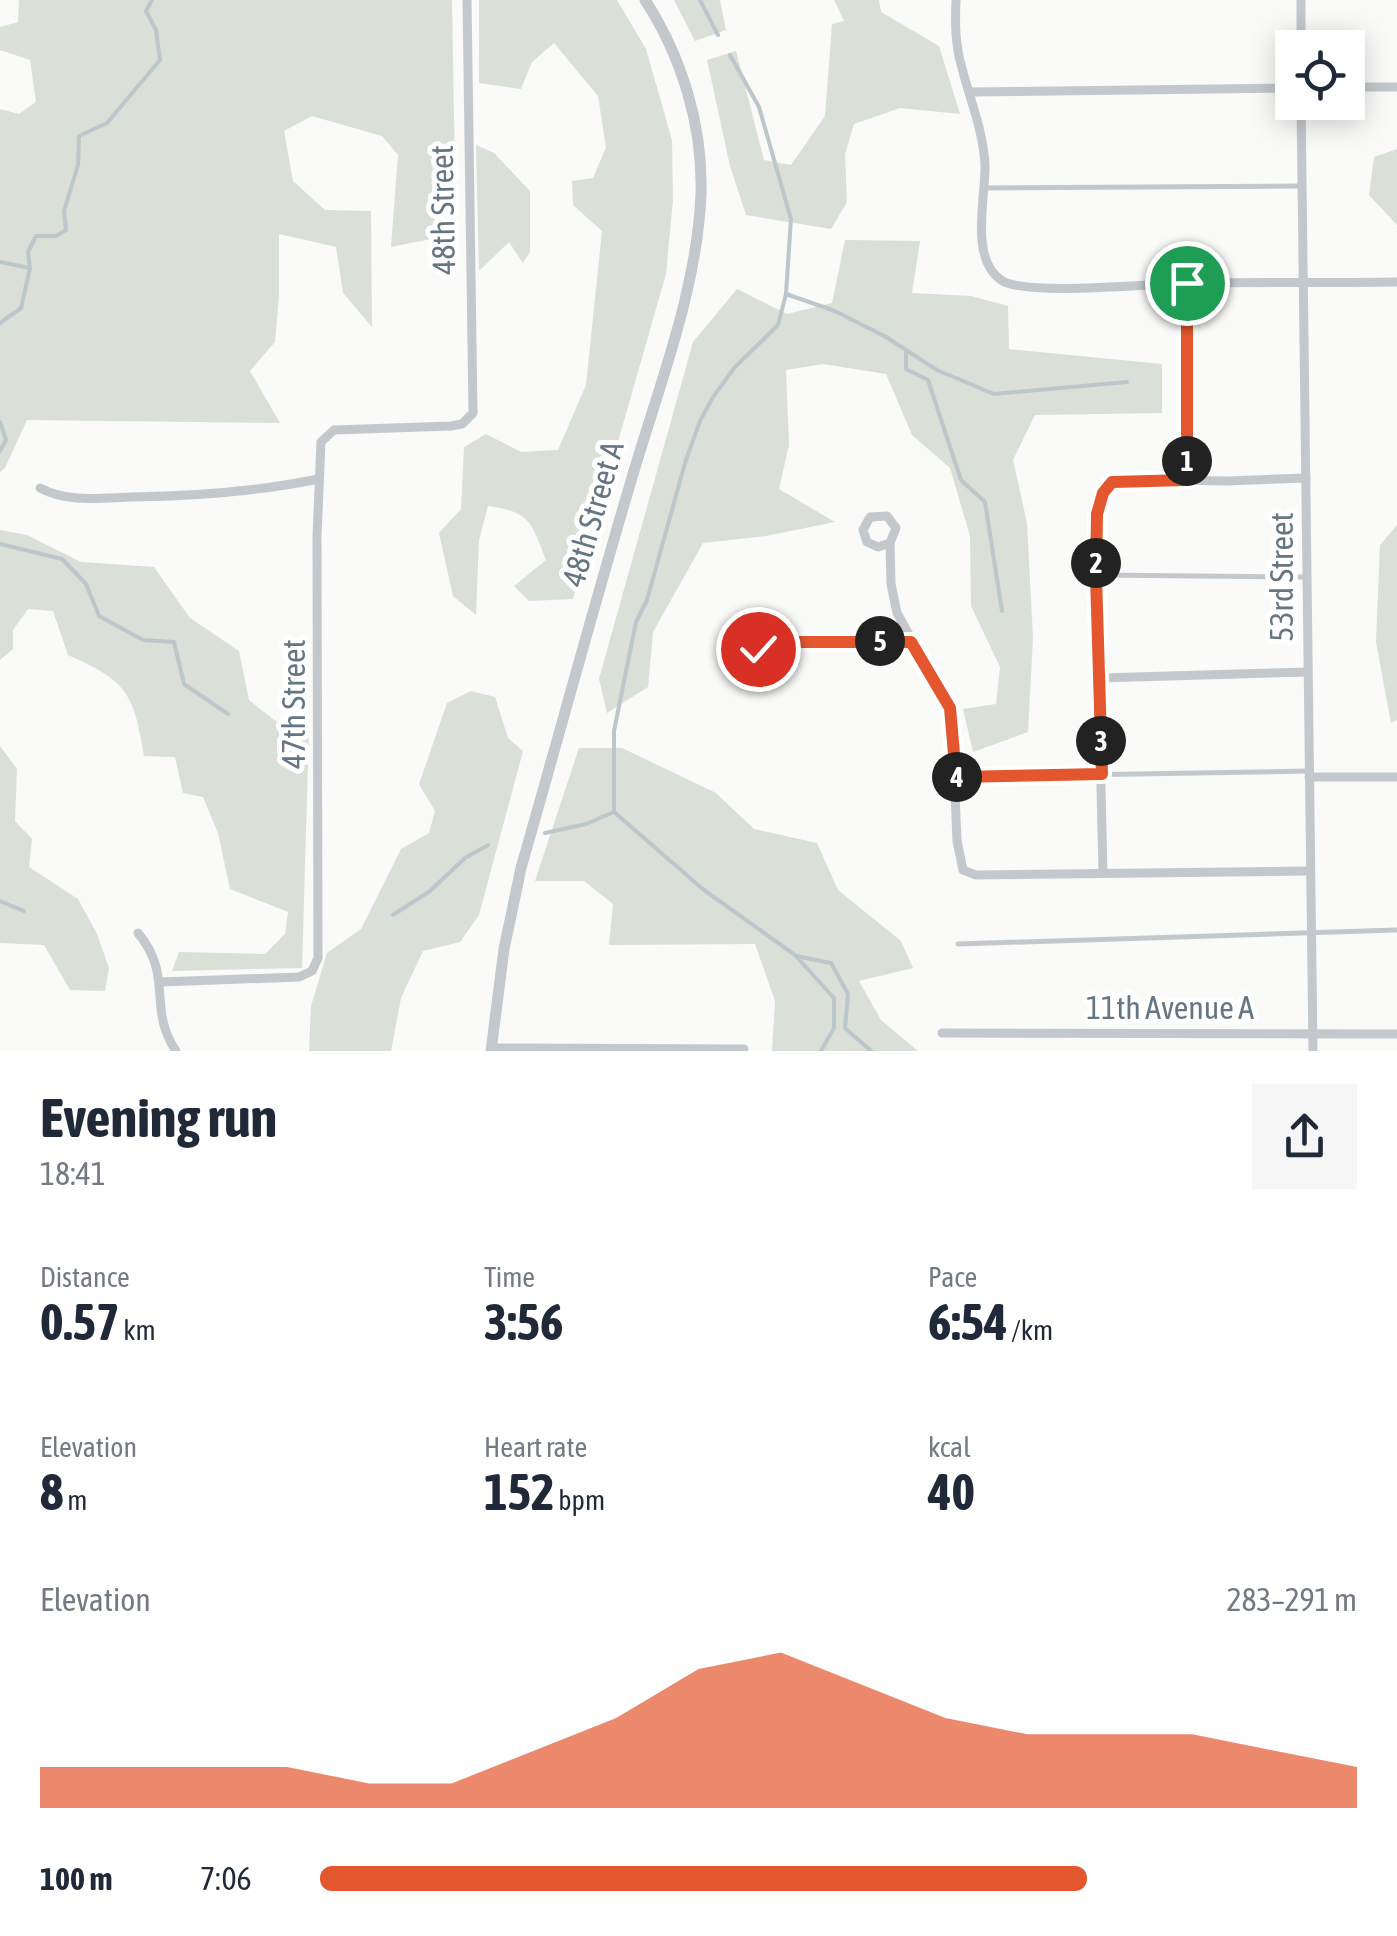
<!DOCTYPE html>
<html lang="en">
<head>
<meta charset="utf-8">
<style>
  body { margin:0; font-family:"Asap Condensed",sans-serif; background:#f6f6f7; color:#1f2937; height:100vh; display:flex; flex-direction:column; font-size:38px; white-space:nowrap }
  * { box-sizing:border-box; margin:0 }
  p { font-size:32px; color:#747a83 }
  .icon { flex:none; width:55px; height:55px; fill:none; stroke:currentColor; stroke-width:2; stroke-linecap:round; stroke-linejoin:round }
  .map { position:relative; height:1051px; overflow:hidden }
  .drawer { display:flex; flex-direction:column; background:#fff; flex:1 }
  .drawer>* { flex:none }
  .tools { position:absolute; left:1275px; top:30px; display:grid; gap:20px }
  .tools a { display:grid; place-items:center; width:90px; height:90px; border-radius:0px; background:#fff; box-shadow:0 5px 25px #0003; font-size:50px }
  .pin { position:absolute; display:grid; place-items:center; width:85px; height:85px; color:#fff; margin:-42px; border:5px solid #fff; border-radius:50%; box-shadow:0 2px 10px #0007 }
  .km { position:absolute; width:50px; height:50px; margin:-25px; border-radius:50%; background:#222; color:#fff; font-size:28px; line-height:50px; text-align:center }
  .round { display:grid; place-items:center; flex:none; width:105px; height:105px; border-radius:0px; background:#f6f6f7 }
  .overview { display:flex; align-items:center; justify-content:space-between; height:170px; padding:0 40px }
  h1 { font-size:55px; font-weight:700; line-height:75px }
  .figures { display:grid; grid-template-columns:repeat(3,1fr); gap:15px; height:170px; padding:10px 40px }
  .figures div { display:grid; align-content:center }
  .figures b { font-size:50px; font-weight:700 }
  .figures small { font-size:28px; font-weight:400 }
  .figures p { font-size:28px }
  .chart { height:280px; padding:20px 40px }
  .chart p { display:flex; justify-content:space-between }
  .chart svg { width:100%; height:180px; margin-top:10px; fill:#e4572e; opacity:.7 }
  ul { padding:0 40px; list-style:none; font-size:32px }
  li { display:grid; grid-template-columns:160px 120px 1fr; align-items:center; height:75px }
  li i { height:25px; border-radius:12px; background:#e4572e }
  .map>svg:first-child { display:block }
</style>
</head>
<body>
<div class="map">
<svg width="1397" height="1051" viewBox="0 0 1397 1051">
  <rect width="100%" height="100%" fill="#fafaf8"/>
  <g fill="#dadfd7">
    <path d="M19,0h433l4,234 -65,13 7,-92 -16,-19 -70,-20 -28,15 9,50 32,29 46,1 1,116 -29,-34 -7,-46 -57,-13v61l-4,47 -25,29 30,52 -253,-3 -22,48 -5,4v-363l19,5 17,-12 -6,-42 -30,-10v-23l18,-5z"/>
    <path d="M479,0h138l29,49 26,91 1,60 -7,74 -93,325 -44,2 -15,-15 32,-26c-15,-38 -15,-48 -58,-54l-9,34 -3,75 -23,-19 -14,-63 22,-24 3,-62 22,-13 35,18 37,-2 28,-65 16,-154 -29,-26 -1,-24 21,-3 13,-31 -8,-51 -44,-53 -22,19 -11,27 -42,-6z"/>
    <path d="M674,0h46l6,30 -31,11z"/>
    <path d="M834,0h45l2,12 58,34 21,68 -60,-6 -46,16 -9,30 2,48 -16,27 -85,-14 -16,-49 -23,-106 29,-9 28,109 27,5 34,-49 7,-92 12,-3z"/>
    <path d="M476,145l18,8 36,38v61l-7,11 -14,-21 -30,29z"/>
    <path d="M1397,149v76l-28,-30 5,-38z"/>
    <path d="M845,240l75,1 -8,52 59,3 37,10 1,43 153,15v49l-127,2 -22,45 14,63 6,115 -5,94 -55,20 -10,-43 33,-5 4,-37 -29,-61 -1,-70 -20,-68 -38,-33 -26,-61 -63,-10 -37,6 3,75 -10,44 56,33 -69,14 -63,7 -50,89 -5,55 -41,26 -8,-34 94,-337 44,-53 50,25 45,-11z"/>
    <path d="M1397,525v195l-6,3 -15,-81 4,-97z"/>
    <path d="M0,530l27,5 54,27 73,5 36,51 49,33 10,49 25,20 35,9 -7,239 -130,3 7,-19 86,2 20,-20 3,-22 -58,-23 -12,-56 -15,-36 -20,-4 -8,-36 -31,-1c-10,-63 -17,-75 -76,-101l-15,-44 -25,-2 -15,21v19l-13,11z"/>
    <path d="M471,691l24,6 13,41 15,13 -44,164 -19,27 -37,9 -22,47 -10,53h-82l2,-45 16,-53 34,-24 40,-80 28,-16 6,-22 -16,-27 28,-81z"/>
    <path d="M0,746l17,23 -2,52 17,18 -3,28 49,32 19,35 12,34 -4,23 -35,-1 -26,-45 -44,-2z"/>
    <path d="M579,748h43l94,45 38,36 63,14 21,47 63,51 12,27 -54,13 22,39 37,31h-146l3,-50 -20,-57 -146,1 4,-41 -29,-23h-49z"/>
  </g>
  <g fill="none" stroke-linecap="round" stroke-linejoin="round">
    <g stroke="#bbc7cb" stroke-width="4">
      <path d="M700,0l18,35"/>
      <path d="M730,55l29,52 32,112 -5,75 -8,31 -43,42 -22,30 -13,24 -15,42 -38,137 -11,22 -22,109v81l90,78 91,65 39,43v30l-13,23"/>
      <path d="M0,262l30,6"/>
      <path d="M786,294l49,17 51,26 51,33 57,24 133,-12"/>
      <path d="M0,323l21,-15 9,-40 -2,-16 8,-16h20l10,-6 -2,-19 14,-46 1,-29 28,-13 53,-63 -4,-30 -10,-19 6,-11"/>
      <path d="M906,353v16l22,11 33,100 24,22 17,109"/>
      <path d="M0,422l6,18 -6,11"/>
      <path d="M0,544l62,15 24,25 13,32 44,24 31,2 10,42 44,30"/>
      <path d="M545,833l41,-9 28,-12"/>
      <path d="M0,901l24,10"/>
      <path d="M393,915l37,-24 35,-33 23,-13"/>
      <path d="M796,956l35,7 17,31 -3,34 26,23"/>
    </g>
    <g stroke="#c3c8cc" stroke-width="5">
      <path d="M985,188l316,-2"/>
      <path d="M1096,575l211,2"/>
      <path d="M957,777l352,-6"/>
      <path d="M958,944l439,-14"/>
    </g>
    <g stroke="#c3c8cc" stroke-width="9">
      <path d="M956,0c-1,23 -1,45 6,68 8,32 21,62 23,96 1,33 -16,94 16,116 24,17 155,3 190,3 69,-1 137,0 206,-1"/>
      <path d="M1301,0v48"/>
      <path d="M1348,87h49"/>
      <path d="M972,92l320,-4"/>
      <path d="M1301,102l12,949"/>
      <path d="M1187,283v197"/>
      <path d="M40,488c28,15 61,10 92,9 63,-1 124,-5 186,-18"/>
      <path d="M890,543l-12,4 -11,-5 -4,-12 7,-13 17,-1 9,12 -6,15 1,41 6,29 53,95 2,13 5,120 6,29 13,5 334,-4"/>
      <path d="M757,643l-1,12 -10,9 -12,-2 -6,-8 1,-13 11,-7 9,1 8,8 154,-1"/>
      <path d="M1100,678l208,-6"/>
      <path d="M1309,777h88"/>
      <path d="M1103,873l-7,-298 1,-62 11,-27 14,-7 105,2 79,-3"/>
      <path d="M138,933c36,43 9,75 38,118"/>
      <path d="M161,982l138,-5 13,-6 6,-13 -1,-421 4,-95 13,-12 117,-4 11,-2 11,-11 -6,-413"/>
      <path d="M942,1033l455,1"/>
      <path d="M491,1048l253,1"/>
    </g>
    <path stroke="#c3c8cc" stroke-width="11" d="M491,1051l13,-102 17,-81c37,-129 72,-259 110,-387 27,-93 66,-189 70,-287 2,-68 -19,-137 -56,-194"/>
  </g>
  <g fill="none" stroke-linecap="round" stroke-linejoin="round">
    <defs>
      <path id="route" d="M758,649l-1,-6 7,-1h147l39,66 6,69 146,-3 -6,-198 1,-62 6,-21 9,-11 75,-2v-197"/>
    </defs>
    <use href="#route" stroke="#fff" stroke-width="20"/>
    <use href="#route" stroke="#e4572e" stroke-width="12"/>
  </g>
  <g text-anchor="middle" stroke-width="10" stroke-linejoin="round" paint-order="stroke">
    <g font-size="32" fill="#657683" stroke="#fff">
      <text transform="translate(443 210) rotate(-91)" y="11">48th Street</text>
      <text transform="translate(593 514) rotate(-74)" y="11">48th Street A</text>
      <text transform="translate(1282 577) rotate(-90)" y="11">53rd Street</text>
      <text transform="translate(294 704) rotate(-90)" y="11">47th Street</text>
      <text x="1170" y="1019">11th Avenue A</text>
    </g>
  </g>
</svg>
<div class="tools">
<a><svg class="icon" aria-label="locate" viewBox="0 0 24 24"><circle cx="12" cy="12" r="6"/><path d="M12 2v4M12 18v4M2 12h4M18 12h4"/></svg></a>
</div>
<div class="pin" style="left:1187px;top:283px;background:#1e9e55"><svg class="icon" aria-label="arrive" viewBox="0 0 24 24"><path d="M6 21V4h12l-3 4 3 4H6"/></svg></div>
<div class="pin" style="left:758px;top:649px;background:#d93025"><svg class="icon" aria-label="check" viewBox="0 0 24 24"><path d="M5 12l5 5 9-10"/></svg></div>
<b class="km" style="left:1187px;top:461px">1</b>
<b class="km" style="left:1096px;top:563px">2</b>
<b class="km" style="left:1101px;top:741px">3</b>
<b class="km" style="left:957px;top:777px">4</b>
<b class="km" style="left:880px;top:641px">5</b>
</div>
<section class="drawer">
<div class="overview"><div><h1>Evening run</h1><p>18:41</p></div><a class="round"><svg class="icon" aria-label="share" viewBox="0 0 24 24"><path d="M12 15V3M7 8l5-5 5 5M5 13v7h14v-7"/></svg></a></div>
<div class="figures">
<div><p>Distance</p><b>0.57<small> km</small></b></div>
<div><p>Time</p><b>3:56</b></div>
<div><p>Pace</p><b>6:54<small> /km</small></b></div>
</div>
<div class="figures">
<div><p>Elevation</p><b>8<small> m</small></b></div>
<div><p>Heart rate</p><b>152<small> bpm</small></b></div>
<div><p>kcal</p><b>40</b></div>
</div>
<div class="chart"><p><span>Elevation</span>283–291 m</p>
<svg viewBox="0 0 160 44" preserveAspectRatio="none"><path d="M0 44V34L10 34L20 34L30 34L40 38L50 38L60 30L70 22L80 10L90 6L100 14L110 22L120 26L130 26L140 26L150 30L160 34V44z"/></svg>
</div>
<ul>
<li><b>100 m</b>7:06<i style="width:74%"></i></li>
</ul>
</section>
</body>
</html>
